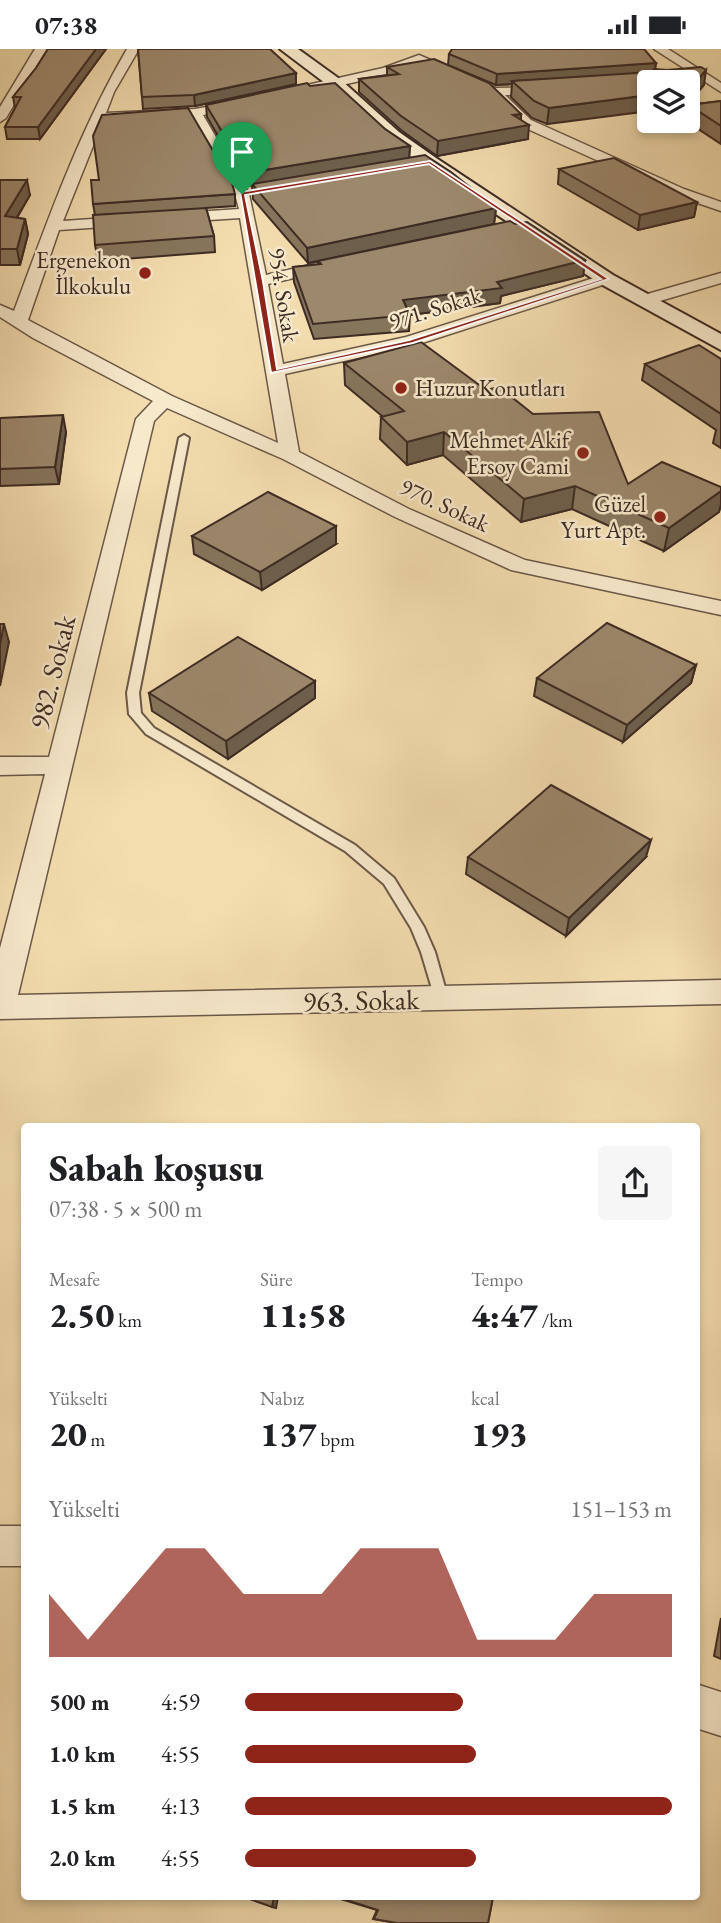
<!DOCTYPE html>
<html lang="tr">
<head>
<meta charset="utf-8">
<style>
  body { margin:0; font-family:"EB Garamond",serif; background:#f6f6f6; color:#202124; height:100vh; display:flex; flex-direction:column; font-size:26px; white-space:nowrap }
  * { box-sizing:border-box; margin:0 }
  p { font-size:23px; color:#757577 }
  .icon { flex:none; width:38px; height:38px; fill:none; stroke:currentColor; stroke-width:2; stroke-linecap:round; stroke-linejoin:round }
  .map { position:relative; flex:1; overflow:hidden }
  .sheet { position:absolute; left:21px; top:1074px; width:679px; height:777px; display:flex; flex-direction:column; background:#fff; border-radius:7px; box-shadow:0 4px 10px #0003 }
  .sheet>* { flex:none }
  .fabs { position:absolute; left:637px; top:21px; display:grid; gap:14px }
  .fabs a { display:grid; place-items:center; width:63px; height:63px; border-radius:7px; background:#fff; box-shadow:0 4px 10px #0003; font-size:35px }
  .pin { position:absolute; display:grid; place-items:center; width:60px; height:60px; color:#fff; margin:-72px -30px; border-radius:50% 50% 50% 0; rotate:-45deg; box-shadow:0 0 7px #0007 }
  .pin .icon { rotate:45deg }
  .round { display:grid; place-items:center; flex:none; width:74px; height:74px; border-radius:7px; background:#f6f6f6 }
  .overview { display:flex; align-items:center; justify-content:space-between; height:119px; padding:0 28px }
  h1 { font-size:38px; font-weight:800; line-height:52px }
  .stats { display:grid; grid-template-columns:repeat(3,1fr); gap:10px; height:119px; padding:7px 28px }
  .stats div { display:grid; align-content:center }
  .stats b { font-size:35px; font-weight:800 }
  .stats small { font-size:19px; font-weight:400 }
  .stats p { font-size:19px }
  .chart { height:196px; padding:14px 28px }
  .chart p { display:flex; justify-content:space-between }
  .chart svg { width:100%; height:126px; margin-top:7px; fill:#8f2418; opacity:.7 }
  ul { padding:0 28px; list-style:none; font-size:23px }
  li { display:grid; grid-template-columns:112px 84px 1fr; align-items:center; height:52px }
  li i { height:18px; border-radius:9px; background:#8f2418 }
  .status { display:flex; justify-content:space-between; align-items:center; height:49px; padding:0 35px; background:#fff; direction:ltr }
  .status svg { height:19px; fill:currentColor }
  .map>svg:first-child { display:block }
</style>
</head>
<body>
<div class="status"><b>07:38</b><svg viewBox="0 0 49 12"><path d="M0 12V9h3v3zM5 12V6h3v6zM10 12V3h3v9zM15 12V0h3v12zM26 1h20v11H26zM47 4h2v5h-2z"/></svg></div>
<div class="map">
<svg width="721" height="1874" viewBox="0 0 721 1874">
  <rect width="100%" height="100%" fill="#f3ddaf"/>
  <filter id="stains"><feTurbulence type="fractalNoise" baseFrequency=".00286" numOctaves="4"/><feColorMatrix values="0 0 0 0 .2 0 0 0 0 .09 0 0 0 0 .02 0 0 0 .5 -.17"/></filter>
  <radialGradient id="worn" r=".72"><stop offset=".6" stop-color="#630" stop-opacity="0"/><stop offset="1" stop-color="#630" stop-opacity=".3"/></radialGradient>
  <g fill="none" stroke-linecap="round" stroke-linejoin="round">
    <defs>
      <path id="lane" d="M184,386l5,3 -50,255 2,20 13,15 201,117 39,33 30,49 11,25 13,46 -2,4h-10l-15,-50 -10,-24 -27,-44 -39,-33 -199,-117 -17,-20 -2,-21 52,-255z"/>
      <g id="street">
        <path d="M35,0h12l-41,69 -6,4v-15z"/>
        <path d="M127,0h12l-25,43 -8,21 89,-4 56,-10v6l-48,10 46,79 17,81 65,-15 8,5 -2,3 -69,16 15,80 123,-27 194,-61h12l2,3 -2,3 -196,63 -131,29 14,78 110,57 116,51 196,41v14l-210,-45 -116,-53 -112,-58 -116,-51 -13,13 -136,574 703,-15v24l-721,15v-71l45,-174 -45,1v-18h49l87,-338 17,-18 -120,-63 -33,-21v-12l14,6c33,-89 65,-180 113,-262zM191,68l44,77 4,15 -176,12 40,-100zM240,169l38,225 -106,-47 -144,-76 31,-90z"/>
        <path d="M654,0h14l53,34v9z"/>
        <path d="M419,6l77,33 61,-1 2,3 -6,4 -48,1 26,25 153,69 37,13v9l-47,-16 -153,-69 -31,-31 -71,-32 -28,11 -89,20 -6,-4 2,-3 85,-19z"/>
        <path d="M721,224v10l-78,23 -8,-5 2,-4z"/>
        <rect x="0" y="1477" width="24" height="40"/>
        <path d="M696,1635l25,8v44l-25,-8z"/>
      </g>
      <path id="secondary" d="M280,0h18l43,31 58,52 37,26 177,117 108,59v16l-122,-67 -175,-117 -37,-26 -58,-54z"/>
    </defs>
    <use href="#lane" stroke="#6a5847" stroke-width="4"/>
    <use href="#street" stroke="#6a5847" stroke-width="3"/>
    <use href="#secondary" stroke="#3d2b24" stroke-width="4"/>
    <use href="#lane" fill="#f7e9cb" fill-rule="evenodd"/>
    <use href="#street" fill="#f7e9cb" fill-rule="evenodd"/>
    <use href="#secondary" fill="#f7e9cb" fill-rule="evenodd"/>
  </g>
  <g fill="#86755d" stroke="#3d2b24" stroke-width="2">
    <path d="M48,0h58l-66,90h-33l-2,-12 10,-19 -2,-11 23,-29z"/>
    <path d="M138,0l158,24v11l-101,22 -52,3z"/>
    <path d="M449,5l207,9 -1,6 49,16 -16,-3 -141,42 -15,-6 -21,-21 1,-13 -16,1 -48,-20z"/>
    <path d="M387,18l134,47v6l7,19 -91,17 -36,-26 -42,-38v-13l28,-4z"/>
    <path d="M310,37l75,43 25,17 -1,12 87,50 -2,16 -99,21 120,-21 70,36 -2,16 -82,20 -1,7 -90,12 -1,16 -95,8 -20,-57 -1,-15 25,-2v-4l-10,2 -55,-64 -1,-14 -5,1 -40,-69 -1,-12z"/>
    <path d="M721,52v43l-35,-23h2l1,-16z"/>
    <path d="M559,120l138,33 -3,15 -56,13 -80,-46z"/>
    <path d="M0,131l30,15 -13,23 8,1 3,15 -8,31h-20z"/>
    <path d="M235,145v12l-29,2 8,28 1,16 -117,9 -3,-16v-30l-2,-11z"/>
    <path d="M721,310v89l-8,-5 3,-13 -74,-50 3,-16z"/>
    <path d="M344,314l142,27 47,24 95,70 93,3v17l-2,8 -55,39 -92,-42 -51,13 -78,-67 -36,10 -27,-26 1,-22 1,-1 -37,-31z"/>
    <path d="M0,369l66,14 -7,52 -59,2z"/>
    <path d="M192,487l144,8 -74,46 -68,-36z"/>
    <path d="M696,616l-5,18 -68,59 -89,-46 3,-18z"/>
    <path d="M315,632v17l-87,61 -76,-48 -3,-18z"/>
    <path d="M468,808h178l-80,79 -100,-62z"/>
    <path d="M721,1569v41l-7,-3z"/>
    <path d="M334,1848h159l-5,26h-92l-23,-4 4,-9z"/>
  </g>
  <g fill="#6d5f4c" stroke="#3d2b24" stroke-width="2">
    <path d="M96,0h10l-66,90 -2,-12z"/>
    <path d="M656,14l-2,11 -142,7v3l-16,1 1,-11z"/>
    <path d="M706,21l-2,15 -16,19v-13z"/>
    <path d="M296,24v11l-101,22 -1,-11z"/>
    <path d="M649,46v16l-102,13 2,-16z"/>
    <path d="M521,65l-1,12 9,-1 -1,14 -91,17 1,-15 75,-26z"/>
    <path d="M410,97l-1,13 -162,27v-13z"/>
    <path d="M27,131l3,15 -22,37 -3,-16z"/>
    <path d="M697,153l-3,15 -56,13 2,-15z"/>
    <path d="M496,159l-2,16 -186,39 -1,-15z"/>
    <path d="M25,170l3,15 -8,31 -3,-16z"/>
    <path d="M585,211l-2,16 -82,20 -1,7 -90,12 -7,-15 94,-18z"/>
    <path d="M63,366l3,17 -7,52 -4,-17z"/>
    <path d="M444,383l-1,23 -36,10v-23z"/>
    <path d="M575,437l-3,23 -51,13 3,-23z"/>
    <path d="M721,442v13l-2,8 -55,39 5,-23z"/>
    <path d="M336,477v18l-74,46 -2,-18z"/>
    <path d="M4,575l5,18 -9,44v-42z"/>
    <path d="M696,616l-5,18 -68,59 4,-17z"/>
    <path d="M315,632v17l-87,61 -2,-18z"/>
    <path d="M651,791l-5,17 -80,79 3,-18z"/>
    <path d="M274,1848h4l-2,11 -4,-1z"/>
  </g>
  <g fill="#9c886c" stroke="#3d2b24" stroke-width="2">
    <path d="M48,0h48l-58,78h-33l16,-30h-8l23,-29z"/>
    <path d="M138,0h132l26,24 -102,22 -52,2z"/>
    <path d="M452,0h192l12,14 -159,11 -48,-20z"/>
    <path d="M434,10l55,24 32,31 -8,1 16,10 -91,16 -37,-25 -42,-37 40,-5 -12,-7z"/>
    <path d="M701,18l5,3 -18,21v-9h-39v13l-100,13 -15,-7 -22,-20 140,-9 2,-3 13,1z"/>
    <path d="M307,34l3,3 25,-3 50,46 25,17 -163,27 -41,-68z"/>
    <path d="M721,52v25l-32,-21z"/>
    <path d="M188,59l44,75 3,11 -142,10 -2,-24h8l-6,-44 9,-21z"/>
    <path d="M425,106l26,17 45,36 -189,40 -55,-64z"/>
    <path d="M614,109l83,44 -57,13 -81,-46z"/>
    <path d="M0,131h27l-22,36 20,3 -8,30h-17z"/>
    <path d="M206,159l8,28 -119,9 -2,-30z"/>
    <path d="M510,172l5,3 12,-2 58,38 -88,22 5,6 -99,12 7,15 -97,9 -20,-57 28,-3 -3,-3z"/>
    <path d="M421,293l65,48 13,-3 34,27 66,-2 29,72 34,-22 59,25v4l-52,37 -94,-42 -51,13 -80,-67 -37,10 -26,-25 23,-6 -60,-48z"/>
    <path d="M699,296l22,14v55l-76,-50z"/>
    <path d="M63,366l-8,52 -55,2v-51z"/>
    <path d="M268,443l68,34 -76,46 -68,-36z"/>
    <path d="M607,574l89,42 -69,60 -90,-47z"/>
    <path d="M0,575h4l-4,20z"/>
    <path d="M238,588l77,44 -89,60 -77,-48z"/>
    <path d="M551,736l100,55 -82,78 -101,-61z"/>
    <path d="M244,1848h30l-2,10z"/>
    <path d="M337,1848h156l-5,26h-91l-23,-4 4,-9z"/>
  </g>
  <path fill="#8f2418" stroke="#fff" stroke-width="2" fill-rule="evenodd" d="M430,112l179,118 -196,64 -142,30 -31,-181zM429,115l172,115 -192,61 -132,29 -14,-88 -18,-86z"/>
  <g fill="#8f2418" stroke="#f7e9cb" stroke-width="2.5">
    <circle cx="145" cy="224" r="7"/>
    <circle cx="401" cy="339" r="7"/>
    <circle cx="583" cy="404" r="7"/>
    <circle cx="660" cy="468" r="7"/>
  </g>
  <g text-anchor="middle" stroke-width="5" stroke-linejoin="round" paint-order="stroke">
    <g font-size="23" fill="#3d2b24" stroke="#f7e9cb" text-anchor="end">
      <text x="131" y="219">Ergenekon<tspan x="131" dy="26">İlkokulu</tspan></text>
      <text x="415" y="347" text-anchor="start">Huzur Konutları</text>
      <text x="569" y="399">Mehmet Akif<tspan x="569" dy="26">Ersoy Cami</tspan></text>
      <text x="646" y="463">Güzel<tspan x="646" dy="26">Yurt Apt.</tspan></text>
    </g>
    <g font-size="23" fill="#3d2b24" stroke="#f7e9cb">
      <text transform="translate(284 246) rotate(81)" y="8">954. Sokak</text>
      <text transform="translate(435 259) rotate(-17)" y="8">971. Sokak</text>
      <text transform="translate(445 456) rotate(25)" y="8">970. Sokak</text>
    </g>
    <g font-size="28" fill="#3d2b24" stroke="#f7e9cb">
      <text transform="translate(52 623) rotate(-76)" y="10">982. Sokak</text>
      <text transform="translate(361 951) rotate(-1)" y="10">963. Sokak</text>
    </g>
  </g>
  <rect width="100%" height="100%" filter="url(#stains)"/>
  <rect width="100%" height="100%" fill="url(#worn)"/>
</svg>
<div class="fabs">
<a><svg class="icon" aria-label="layers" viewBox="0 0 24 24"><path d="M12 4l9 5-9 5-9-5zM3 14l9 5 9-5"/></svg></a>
</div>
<div class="pin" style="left:242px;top:145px;background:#1e9e55"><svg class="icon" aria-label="arrive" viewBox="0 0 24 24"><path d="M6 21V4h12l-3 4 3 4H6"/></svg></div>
<section class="sheet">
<div class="overview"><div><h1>Sabah koşusu</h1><p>07:38 · 5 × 500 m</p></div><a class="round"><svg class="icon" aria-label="share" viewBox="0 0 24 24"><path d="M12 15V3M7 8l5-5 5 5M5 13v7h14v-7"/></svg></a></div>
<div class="stats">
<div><p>Mesafe</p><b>2.50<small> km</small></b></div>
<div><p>Süre</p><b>11:58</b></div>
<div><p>Tempo</p><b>4:47<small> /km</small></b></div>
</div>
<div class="stats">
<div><p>Yükselti</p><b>20<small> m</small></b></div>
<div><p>Nabız</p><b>137<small> bpm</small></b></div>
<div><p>kcal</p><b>193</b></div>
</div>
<div class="chart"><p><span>Yükselti</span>151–153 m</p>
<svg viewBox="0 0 160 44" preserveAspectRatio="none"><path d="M0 44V22L10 38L20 22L30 6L40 6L50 22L60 22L70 22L80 6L90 6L100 6L110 38L120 38L130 38L140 22L150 22L160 22V44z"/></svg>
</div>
<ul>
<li><b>500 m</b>4:59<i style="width:51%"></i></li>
<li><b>1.0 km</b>4:55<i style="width:54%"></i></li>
<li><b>1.5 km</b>4:13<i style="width:100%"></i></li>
<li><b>2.0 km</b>4:55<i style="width:54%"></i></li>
</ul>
</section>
</div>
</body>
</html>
